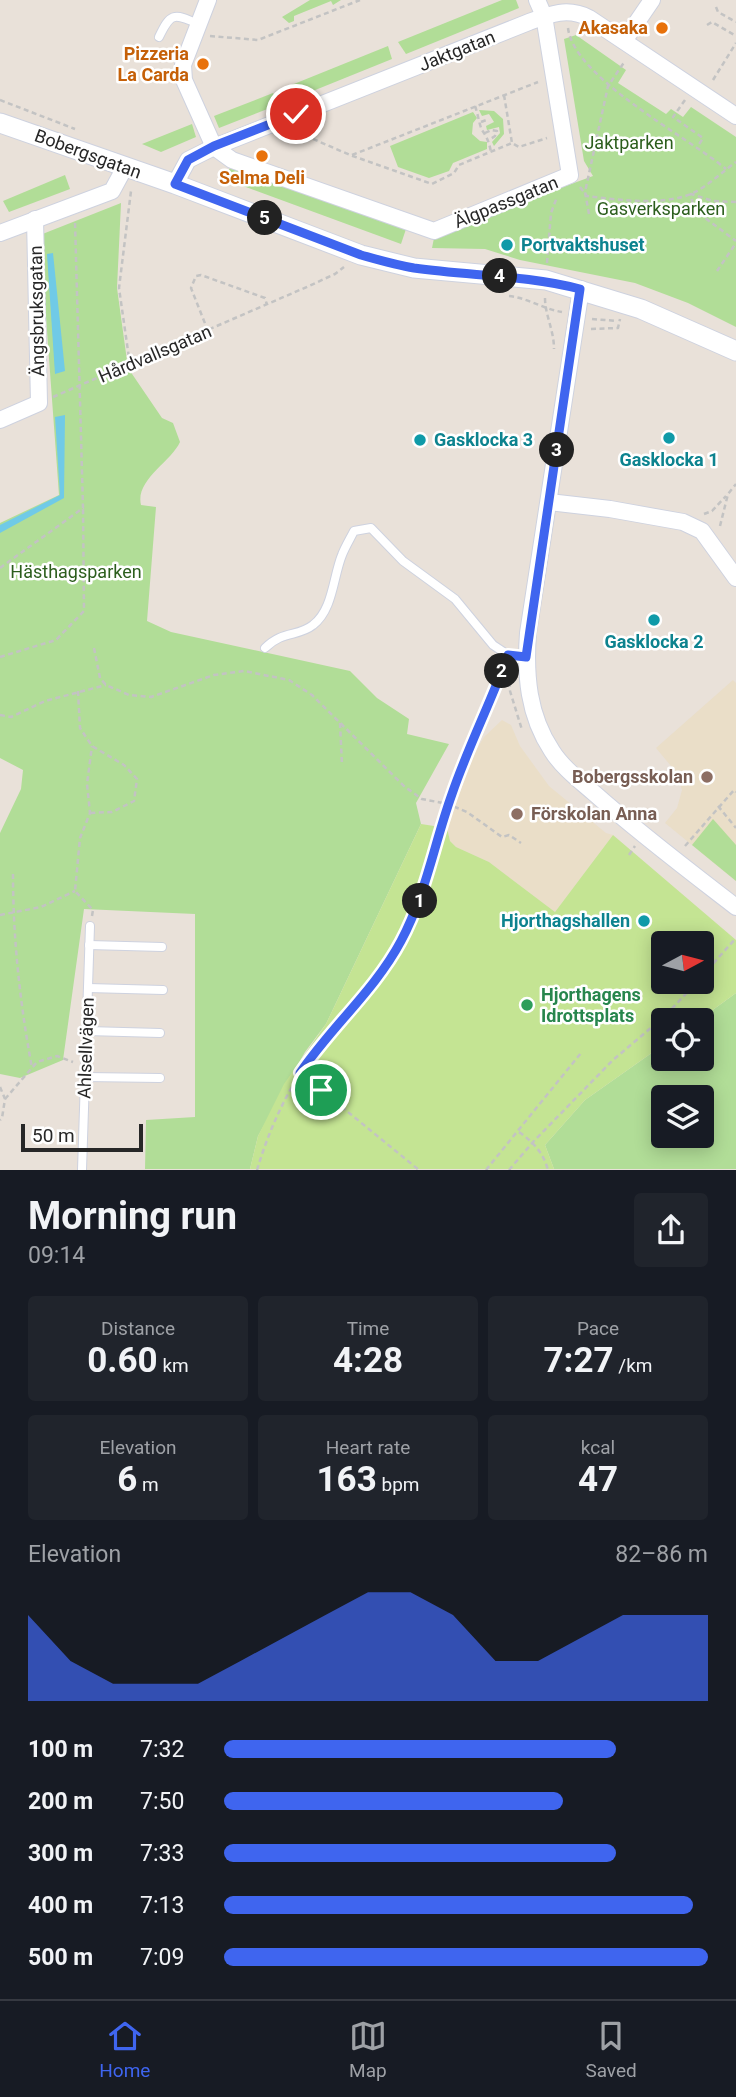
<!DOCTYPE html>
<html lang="en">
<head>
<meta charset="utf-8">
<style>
  body { margin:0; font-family:Roboto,sans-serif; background:#20242c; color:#f1f3f6; height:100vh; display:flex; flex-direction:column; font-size:26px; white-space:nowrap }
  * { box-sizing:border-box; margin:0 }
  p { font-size:23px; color:#9ea1a6 }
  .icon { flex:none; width:38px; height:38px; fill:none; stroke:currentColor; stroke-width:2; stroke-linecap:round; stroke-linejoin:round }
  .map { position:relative; height:1170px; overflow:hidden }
  .drawer { display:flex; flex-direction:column; background:#171b24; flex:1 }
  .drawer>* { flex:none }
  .needle { width:46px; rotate:83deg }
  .controls { position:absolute; left:651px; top:931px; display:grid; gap:14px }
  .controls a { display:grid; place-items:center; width:63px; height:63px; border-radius:7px; background:#171b24; box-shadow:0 4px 18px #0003; font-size:35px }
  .scale { position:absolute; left:21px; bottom:18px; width:122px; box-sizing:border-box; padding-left:7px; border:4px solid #272727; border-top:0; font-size:19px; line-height:24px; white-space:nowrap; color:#272727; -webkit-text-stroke:5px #fff; paint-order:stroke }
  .pin { position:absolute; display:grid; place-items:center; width:60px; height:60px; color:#fff; margin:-30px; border:4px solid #fff; border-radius:50%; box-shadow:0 2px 7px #0007 }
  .km { position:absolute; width:35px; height:35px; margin:-18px; border-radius:50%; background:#222; color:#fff; font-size:19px; line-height:35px; text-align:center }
  .round { display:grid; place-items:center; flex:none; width:74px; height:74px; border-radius:7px; background:#20242c }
  .headline { display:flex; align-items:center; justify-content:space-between; height:119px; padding:0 28px }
  h1 { font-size:38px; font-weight:700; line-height:52px }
  .metrics { display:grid; grid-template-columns:repeat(3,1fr); gap:10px; height:119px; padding:7px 28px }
  .metrics div { display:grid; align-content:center; border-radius:7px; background:#20242c; text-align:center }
  .metrics b { font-size:35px; font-weight:700 }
  .metrics small { font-size:19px; font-weight:400 }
  .metrics p { font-size:19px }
  .chart { height:196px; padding:14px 28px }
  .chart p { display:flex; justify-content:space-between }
  .chart svg { width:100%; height:126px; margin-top:7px; fill:#3f65ef; opacity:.7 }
  ul { padding:0 28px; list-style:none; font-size:23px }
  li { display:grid; grid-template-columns:112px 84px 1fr; align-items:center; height:52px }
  li i { height:18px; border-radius:9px; background:#3f65ef }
  .tab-bar { display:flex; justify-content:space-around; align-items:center; height:98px; border-top:2px solid #363941; background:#171b24; font-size:19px; color:#9ea1a6 }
  .tab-bar a { display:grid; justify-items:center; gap:4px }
  .tab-bar .on { color:#3f65ef }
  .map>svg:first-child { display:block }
</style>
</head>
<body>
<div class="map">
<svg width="736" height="1170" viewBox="0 0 736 1170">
  <rect width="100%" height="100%" fill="#e9e1d9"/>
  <g fill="#eadec8">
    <path d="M733,680l3,3v198l-71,-58 12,-15 5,-18 -6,-18 -20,-24z"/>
    <path d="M502,720l9,5 9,21 29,40 57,47 7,2 -58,77 -66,-50 -33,-15 -6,-6 -3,-13 27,-74 10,-17z"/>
  </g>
  <g fill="#b1dd97" fill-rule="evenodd">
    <path d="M310,0h31l-8,5 -2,-4 -37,15v5l-5,2 -7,-6z"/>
    <path d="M502,0h14l3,8 -113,46 -8,-12z"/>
    <path d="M576,35l50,35 -8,13 48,31 5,-5 12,8 8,-10 45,30v190l-48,-24 -53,-20 -115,-23 -35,-11 -53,-1 2,-10 7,-6 152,-56 -9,-15 -20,-122z"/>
    <path d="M388,46l4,13 -104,42 -4,-13z"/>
    <path d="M273,93l7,11 -61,24 -5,-12z"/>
    <path d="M479,110l15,1 9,8 1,15 -10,12 -2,-4 8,-9 -1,-6 -12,3 -1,-4 8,-4 -5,-8 -7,2z"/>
    <path d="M473,112l4,6 -4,5 -1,11 8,7 7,1v7l-34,14 -4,8 -20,7 -31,-11 -8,-21z"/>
    <path d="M192,124l4,13 -35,15 -19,-8z"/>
    <path d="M231,166l175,63 -5,15 -177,-65z"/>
    <path d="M65,175l5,14 -61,23 -6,-11z"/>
    <path d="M121,203l-4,85 11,80 34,50 11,5 7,19c-9,20 -45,38 -39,63l15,2 -9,114 24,11 179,39 27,27 32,21 -2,15 42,10 -33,59 5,21 -95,200 -21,28 -47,84 -8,33h-105l1,-49 49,-3v-203l-111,-5 -21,151 -43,18 -20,-4v-241l21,-44 2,-19 -23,-12v-235l59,-28 -19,-260z"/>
    <path d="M713,819l23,26v36l-44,-36z"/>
    <path d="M736,993v176h-182l-9,-24 40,-45 78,-55v14h39v-39h-3zM663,1097h39v39h-39z"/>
  </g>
  <path fill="#c4e493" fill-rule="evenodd" d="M421,824l26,4 3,13 6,6 33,15 66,50 58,-77 123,105v53l-37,27h-36v25l-78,55 -40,45 9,24h-304l8,-33 26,-52 42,-60zM702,943v39h-39v-39z"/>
  <g fill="#70cae7">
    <path d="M53,253l12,118 -10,3 -8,-120z"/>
    <path d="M65,415l-1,83 -64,35v-8l60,-30 -5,-78z"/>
  </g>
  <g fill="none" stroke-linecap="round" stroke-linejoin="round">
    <defs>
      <g id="service">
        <path d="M159,37c11,-23 14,-25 39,-13"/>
        <path d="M265,648c18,-18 33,-11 48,-23 20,-15 20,-48 29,-70 3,-8 8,-16 12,-24l17,-3 32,33 52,38 38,46 15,10 18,2"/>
        <path d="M89,945l73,2"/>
        <path d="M88,988l75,2"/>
        <path d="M87,1031l73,2"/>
        <path d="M85,1077l75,1"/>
        <path d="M82,1170l8,-244"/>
      </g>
      <g id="minor">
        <path d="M208,0l-25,65 1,15 30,67 18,13 202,71 136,-56 -26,-159 -7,-16"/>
        <path d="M624,41l28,-41"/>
        <path d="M175,184l13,-24 26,-13 315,-125c21,-8 39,-15 60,-4l147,98"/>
        <path d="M0,233l112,-42 13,-24"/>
        <path d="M581,289l-53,344c-3,42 0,82 24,118 10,16 27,29 42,42 45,40 94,77 142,114"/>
        <path d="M0,420l39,-17 -4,-184"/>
        <path d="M549,502l61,7 73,13 19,9 34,47"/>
      </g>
      <path id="tertiary" d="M0,123l175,61 186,71 53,13 132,12 95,29 95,42"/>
    </defs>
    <use href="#service" stroke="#ced2df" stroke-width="10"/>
    <use href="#minor" stroke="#ced2df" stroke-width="18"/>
    <use href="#tertiary" stroke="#ced2df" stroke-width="21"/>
    <g stroke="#c3c3c3" stroke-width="2.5" stroke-dasharray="5 3.5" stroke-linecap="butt">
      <path d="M716,7l2,5 18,10"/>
      <path d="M707,25l5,-3 24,14"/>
      <path d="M568,28c6,50 118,108 158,141"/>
      <path d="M210,36l48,4 102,-40"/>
      <path d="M713,80l23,-37"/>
      <path d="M504,95l8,48"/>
      <path d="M0,100l75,29"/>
      <path d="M685,100l-12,17 30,21 -5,8"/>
      <path d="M475,106c3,8 4,18 7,24 5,7 7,12 9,22"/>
      <path d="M481,122l8,-3"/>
      <path d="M300,129l4,6 46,20 82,29 22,-11 5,-8 53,-22 7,4 28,-9"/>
      <path d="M485,133l6,-3 6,1 -2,5 -6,4"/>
      <path d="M352,155l186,-73"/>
      <path d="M580,187l7,9c33,4 73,10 104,-2 16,-7 31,-22 45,-32"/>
      <path d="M736,202l-23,-1 -22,-7 2,13 4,5 39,29"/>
      <path d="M589,214l-4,-22 23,-106 17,-25"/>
      <path d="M547,263l4,-50 6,-16"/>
      <path d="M717,271l19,-28"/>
      <path d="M509,296c19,2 34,13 53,16"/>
      <path d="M545,298c0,17 9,32 9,51"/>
      <path d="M592,319l25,2"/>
      <path d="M591,329l27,-1 2,-9"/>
      <path d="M208,331l-17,-43 5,-12 5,-1 64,23 2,7"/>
      <path d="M130,365l-11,-77 12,-97"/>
      <path d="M53,397l256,-111 26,-12 9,-7"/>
      <path d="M704,514l8,-3 14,-15"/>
      <path d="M720,526l8,-32 8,-10"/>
      <path d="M0,568l83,-60 -8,-286"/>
      <path d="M94,648l6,30 6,7 23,10 22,2 63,-22 30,-4 45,9 23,15 93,92 17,12 26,5 19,8 35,25 7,-2 12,8"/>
      <path d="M0,657l56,-17 28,-29 -1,-103"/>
      <path d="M508,665l2,26 12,39"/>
      <path d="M78,691l2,37 12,18 32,19 13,14 -3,22 -22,11 -22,1"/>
      <path d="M0,715l11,2 34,-16 61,-16"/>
      <path d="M340,723l2,42"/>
      <path d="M718,806l18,22"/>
      <path d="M685,846l49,-56 2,2"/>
      <path d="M629,855l6,-9"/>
      <path d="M13,874c0,65 7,130 19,194"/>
      <path d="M0,915l41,-8 34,-16"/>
      <path d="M92,916l1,-6 -18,-19 5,-53 10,-25 -3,-29 5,-38"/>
      <path d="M702,976l34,-38"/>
      <path d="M300,1073l11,8 12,2 -2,7 98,80"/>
      <path d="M0,1087l5,12 -3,19 -2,2"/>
      <path d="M5,1099l32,-37 20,-6 16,6"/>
      <path d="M519,1132c14,10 24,20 29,38"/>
      <path d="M257,1170c14,-47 35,-90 65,-128 27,-34 59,-63 79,-101 23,-42 29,-82 44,-126 16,-51 41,-99 59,-149"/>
      <path d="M486,1170l95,-117"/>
      <path d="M509,1170l24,-28 80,-82 52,-44 32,-34"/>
    </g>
    <use href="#service" stroke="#fff" stroke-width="8"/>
    <use href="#minor" stroke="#fff" stroke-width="16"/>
    <use href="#tertiary" stroke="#fff" stroke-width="19"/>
  </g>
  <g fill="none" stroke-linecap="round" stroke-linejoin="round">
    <defs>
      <path id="route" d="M296,114l-82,32 -26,14 -13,24 186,71c18,5 35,10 53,13 56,8 112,7 166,21l-54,368 -18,-2c-17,47 -40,92 -56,139 -18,50 -26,100 -51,147 -26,49 -70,86 -101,132l11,7 12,3 -2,7"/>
    </defs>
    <use href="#route" stroke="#fff" stroke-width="14"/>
    <use href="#route" stroke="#3f65ef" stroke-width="9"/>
  </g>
  <g fill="#e8710a" stroke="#fff" stroke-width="2.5">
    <circle cx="662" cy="28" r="7"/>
    <circle cx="203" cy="64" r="7"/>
    <circle cx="262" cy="156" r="7"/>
  </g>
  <g fill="#0f9aa8" stroke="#fff" stroke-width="2.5">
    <circle cx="507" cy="245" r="7"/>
    <circle cx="669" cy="438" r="7"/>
    <circle cx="420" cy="440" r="7"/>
    <circle cx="654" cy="620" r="7"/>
    <circle cx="644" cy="921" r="7"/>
  </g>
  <g fill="#8d6e63" stroke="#fff" stroke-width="2.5">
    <circle cx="707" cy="777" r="7"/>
    <circle cx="517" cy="814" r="7"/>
  </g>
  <circle fill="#2e9e5b" stroke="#fff" stroke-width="2.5" cx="527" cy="1005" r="7"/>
  <g text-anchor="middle" stroke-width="5" stroke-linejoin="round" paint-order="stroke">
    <g font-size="18" font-weight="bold" fill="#c56008" stroke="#fff" text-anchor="end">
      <text x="648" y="34">Akasaka</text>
      <text x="189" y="60">Pizzeria<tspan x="189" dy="21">La Carda</tspan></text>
      <text x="262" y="184" text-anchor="middle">Selma Deli</text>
    </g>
    <g font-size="18" fill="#272727" stroke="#fff">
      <text transform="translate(457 51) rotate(-22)" y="6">Jaktgatan</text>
      <text transform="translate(88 154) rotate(20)" y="6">Bobergsgatan</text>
      <text transform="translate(506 202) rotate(-22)" y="6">Älgpassgatan</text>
      <text transform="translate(37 311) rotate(-91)" y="6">Ängsbruksgatan</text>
      <text transform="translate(155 354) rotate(-23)" y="6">Hårdvallsgatan</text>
      <text transform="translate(86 1048) rotate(-88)" y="6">Ahlsellvägen</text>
    </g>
    <g font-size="18" fill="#2c5e1d" stroke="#fff">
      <text x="629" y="149">Jaktparken</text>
      <text x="661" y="215">Gasverksparken</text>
      <text x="76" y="578">Hästhagsparken</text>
    </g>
    <g font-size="18" font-weight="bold" fill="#0d838f" stroke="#fff" text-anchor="start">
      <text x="521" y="251">Portvaktshuset</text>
      <text x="434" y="446">Gasklocka 3</text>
      <text x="669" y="466" text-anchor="middle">Gasklocka 1</text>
      <text x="654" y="648" text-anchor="middle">Gasklocka 2</text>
      <text x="630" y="927" text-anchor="end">Hjorthagshallen</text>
    </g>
    <g font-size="18" font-weight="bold" fill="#785e54" stroke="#fff" text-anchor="end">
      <text x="693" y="783">Bobergsskolan</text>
      <text x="531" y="820" text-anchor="start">Förskolan Anna</text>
    </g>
    <g font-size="18" font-weight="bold" fill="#27864d" stroke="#fff" text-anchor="start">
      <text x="541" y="1001">Hjorthagens<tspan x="541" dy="21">Idrottsplats</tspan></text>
    </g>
  </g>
</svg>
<div class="controls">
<a><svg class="needle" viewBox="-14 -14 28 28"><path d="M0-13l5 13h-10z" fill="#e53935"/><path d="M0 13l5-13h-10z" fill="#9ea1a6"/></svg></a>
<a><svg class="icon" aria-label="locate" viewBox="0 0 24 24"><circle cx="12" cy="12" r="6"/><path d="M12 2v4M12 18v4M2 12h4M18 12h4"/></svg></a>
<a><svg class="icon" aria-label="layers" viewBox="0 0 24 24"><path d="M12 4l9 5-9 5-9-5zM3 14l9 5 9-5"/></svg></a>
</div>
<div class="scale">50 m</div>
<div class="pin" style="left:321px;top:1090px;background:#1e9e55"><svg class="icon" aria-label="arrive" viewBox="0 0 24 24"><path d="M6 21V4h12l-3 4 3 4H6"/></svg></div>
<div class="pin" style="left:296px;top:114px;background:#d93025"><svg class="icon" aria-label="check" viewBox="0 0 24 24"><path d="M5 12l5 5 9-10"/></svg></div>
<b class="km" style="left:420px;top:901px">1</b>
<b class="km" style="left:502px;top:671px">2</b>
<b class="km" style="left:557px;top:450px">3</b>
<b class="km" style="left:500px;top:276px">4</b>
<b class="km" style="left:265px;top:218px">5</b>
</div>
<section class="drawer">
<div class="headline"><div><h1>Morning run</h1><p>09:14</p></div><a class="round"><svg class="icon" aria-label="share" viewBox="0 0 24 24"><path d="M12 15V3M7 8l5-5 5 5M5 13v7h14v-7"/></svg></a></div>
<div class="metrics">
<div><p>Distance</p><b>0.60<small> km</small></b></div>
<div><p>Time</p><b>4:28</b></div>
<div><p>Pace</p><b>7:27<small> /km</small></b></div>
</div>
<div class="metrics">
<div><p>Elevation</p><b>6<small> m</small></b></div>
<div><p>Heart rate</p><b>163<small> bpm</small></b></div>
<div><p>kcal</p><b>47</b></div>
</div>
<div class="chart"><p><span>Elevation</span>82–86 m</p>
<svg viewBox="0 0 160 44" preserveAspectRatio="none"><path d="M0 44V14L10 30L20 38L30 38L40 38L50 30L60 22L70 14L80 6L90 6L100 14L110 30L120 30L130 22L140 14L150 14L160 14V44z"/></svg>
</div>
<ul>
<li><b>100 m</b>7:32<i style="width:81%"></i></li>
<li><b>200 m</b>7:50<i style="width:70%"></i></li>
<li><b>300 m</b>7:33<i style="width:81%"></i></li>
<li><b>400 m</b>7:13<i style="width:97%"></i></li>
<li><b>500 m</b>7:09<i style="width:100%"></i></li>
</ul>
</section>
<nav class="tab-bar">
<a class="on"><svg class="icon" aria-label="home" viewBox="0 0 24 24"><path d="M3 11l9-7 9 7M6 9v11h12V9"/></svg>Home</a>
<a><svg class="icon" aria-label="map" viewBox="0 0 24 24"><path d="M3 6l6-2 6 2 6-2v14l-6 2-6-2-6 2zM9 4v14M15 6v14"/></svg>Map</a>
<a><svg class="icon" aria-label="saved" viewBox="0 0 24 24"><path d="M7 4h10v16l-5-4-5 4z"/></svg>Saved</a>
</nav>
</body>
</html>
